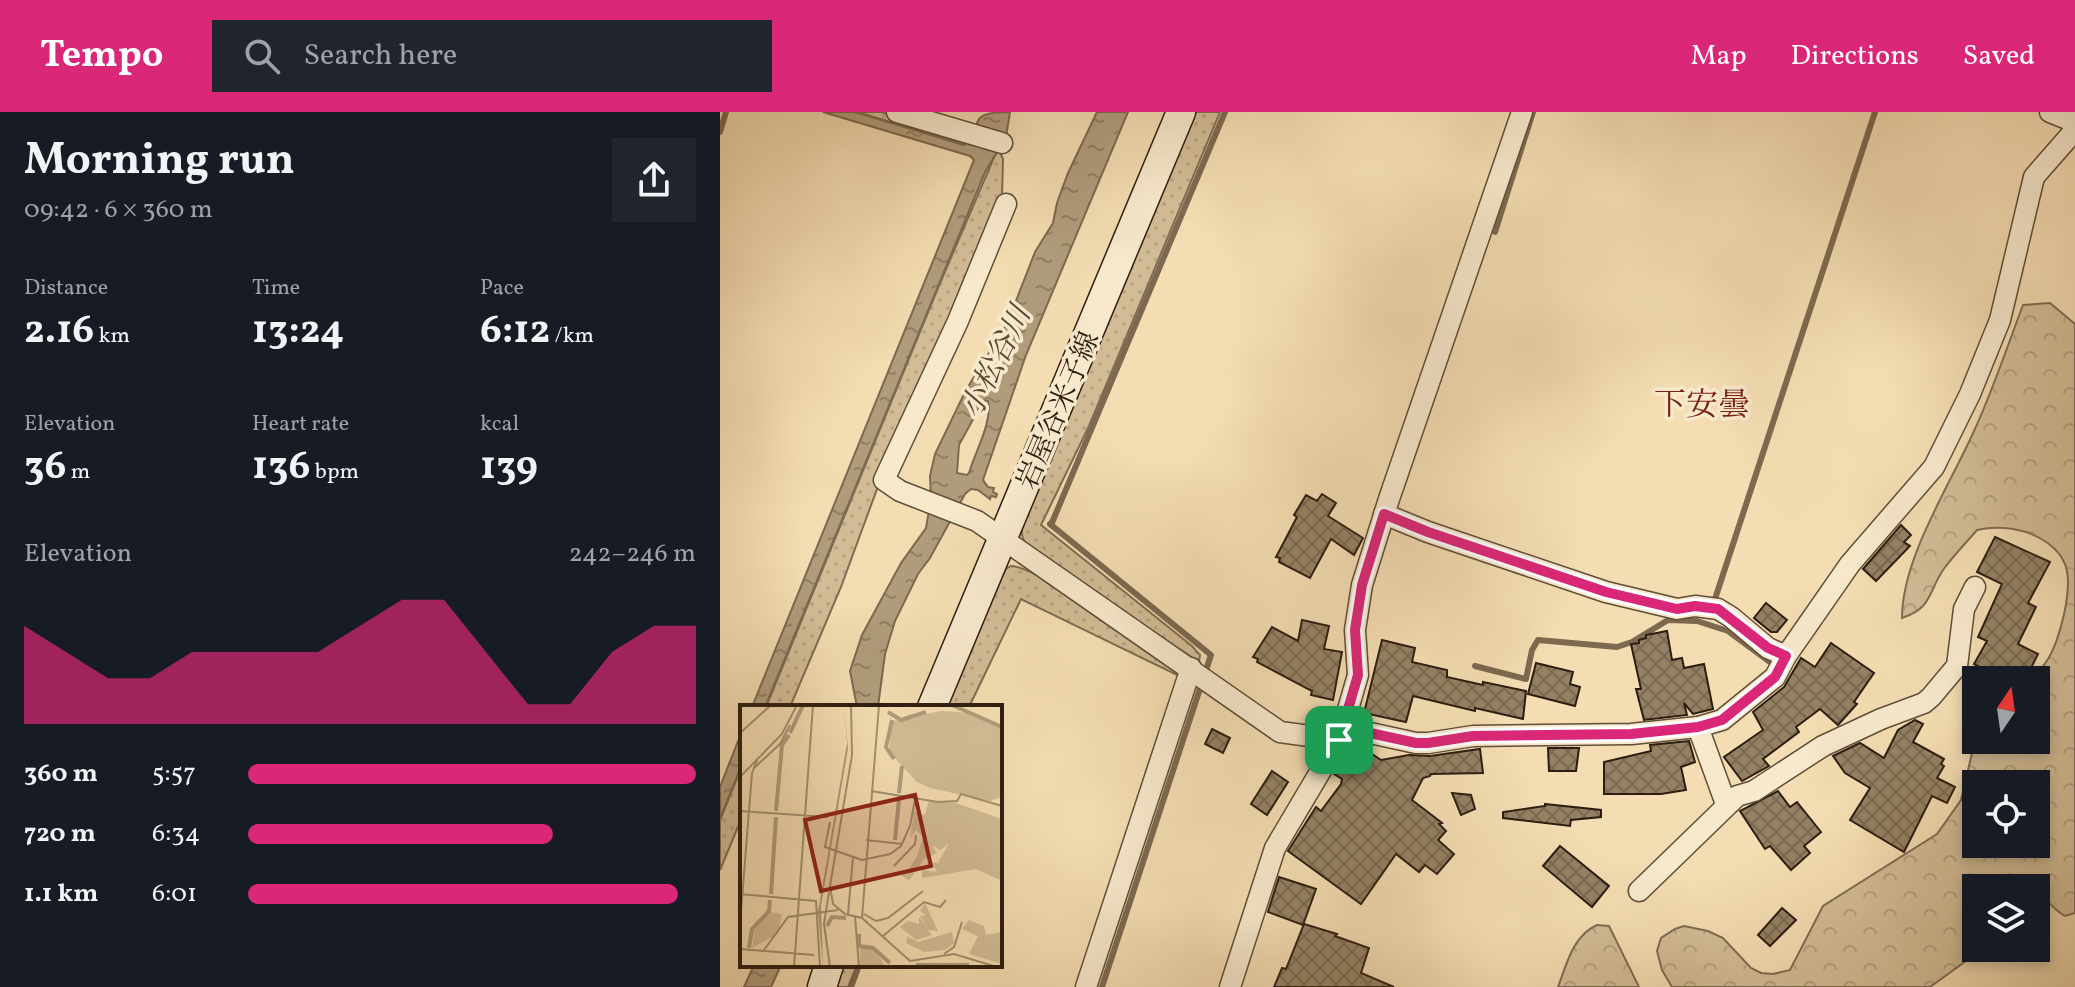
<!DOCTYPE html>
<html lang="en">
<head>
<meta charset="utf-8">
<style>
  body { margin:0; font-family:Vollkorn,"Noto Serif JP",serif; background:#20242c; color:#f1f3f6; height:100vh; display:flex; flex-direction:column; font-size:30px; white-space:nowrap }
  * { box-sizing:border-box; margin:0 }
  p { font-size:26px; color:#9ea1a6 }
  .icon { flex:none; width:44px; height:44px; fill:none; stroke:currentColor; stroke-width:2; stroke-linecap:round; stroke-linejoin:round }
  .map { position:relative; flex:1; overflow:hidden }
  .panel { display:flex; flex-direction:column; background:#171b24; width:720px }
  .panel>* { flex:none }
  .needle { width:52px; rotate:13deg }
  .buttons { position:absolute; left:1242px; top:554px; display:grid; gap:16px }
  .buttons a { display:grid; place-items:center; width:88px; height:88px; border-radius:0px; background:#171b24; box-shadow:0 4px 12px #0003; font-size:40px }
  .pin { position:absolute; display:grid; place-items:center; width:68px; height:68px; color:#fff; margin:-34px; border-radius:16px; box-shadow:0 4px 12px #0006 }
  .round { display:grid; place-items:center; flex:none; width:84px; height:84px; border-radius:0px; background:#20242c }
  .headline { display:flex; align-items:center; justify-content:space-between; height:136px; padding:0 24px }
  h1 { font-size:44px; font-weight:700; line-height:60px }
  .stats { display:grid; grid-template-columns:repeat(3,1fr); gap:12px; height:136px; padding:8px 24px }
  .stats div { display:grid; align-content:center }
  .stats b { font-size:40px; font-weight:700 }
  .stats small { font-size:22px; font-weight:400 }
  .stats p { font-size:22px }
  .chart { height:224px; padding:16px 24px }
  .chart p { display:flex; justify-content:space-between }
  .chart svg { width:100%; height:144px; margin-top:8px; fill:#db2777; opacity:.7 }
  ul { padding:0 24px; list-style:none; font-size:26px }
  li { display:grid; grid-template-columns:128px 96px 1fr; align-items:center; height:60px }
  li i { height:20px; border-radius:10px; background:#db2777 }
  header { display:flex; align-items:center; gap:48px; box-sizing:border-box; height:112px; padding:0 40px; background:#db2777; color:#fff }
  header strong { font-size:38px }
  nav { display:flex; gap:44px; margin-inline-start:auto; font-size:28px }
  .search { width:560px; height:72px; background:#20242c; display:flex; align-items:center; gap:20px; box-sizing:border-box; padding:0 28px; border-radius:0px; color:#9ea1a6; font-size:30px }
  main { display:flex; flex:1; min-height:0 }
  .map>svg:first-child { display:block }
</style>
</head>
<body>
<header>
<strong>Tempo</strong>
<div class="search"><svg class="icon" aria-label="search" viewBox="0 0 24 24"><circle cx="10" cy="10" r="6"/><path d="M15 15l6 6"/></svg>Search here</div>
<nav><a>Map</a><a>Directions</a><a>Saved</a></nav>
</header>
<main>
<section class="panel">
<div class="headline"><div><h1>Morning run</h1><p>09:42 · 6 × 360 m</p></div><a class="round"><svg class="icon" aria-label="share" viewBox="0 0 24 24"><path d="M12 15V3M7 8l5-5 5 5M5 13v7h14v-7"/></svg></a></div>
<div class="stats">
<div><p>Distance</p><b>2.16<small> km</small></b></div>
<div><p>Time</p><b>13:24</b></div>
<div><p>Pace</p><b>6:12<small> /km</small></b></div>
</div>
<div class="stats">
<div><p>Elevation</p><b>36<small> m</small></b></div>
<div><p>Heart rate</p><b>136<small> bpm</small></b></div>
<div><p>kcal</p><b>139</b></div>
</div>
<div class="chart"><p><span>Elevation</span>242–246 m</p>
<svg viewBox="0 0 160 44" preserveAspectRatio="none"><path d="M0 44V14L10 22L20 30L30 30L40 22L50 22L60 22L70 22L80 14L90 6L100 6L110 22L120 38L130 38L140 22L150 14L160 14V44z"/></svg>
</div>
<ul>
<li><b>360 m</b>5:57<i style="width:100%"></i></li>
<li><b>720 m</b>6:34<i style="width:68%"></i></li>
<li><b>1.1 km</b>6:01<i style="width:96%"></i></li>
</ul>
</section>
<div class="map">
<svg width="1355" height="875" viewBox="0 0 1355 875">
  <defs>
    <pattern id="green-dots" width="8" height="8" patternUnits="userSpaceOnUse" patternTransform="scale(2)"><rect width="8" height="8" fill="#d2bc96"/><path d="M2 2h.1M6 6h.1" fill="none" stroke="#b5a180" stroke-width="1.8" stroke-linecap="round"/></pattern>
    <pattern id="forest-crowns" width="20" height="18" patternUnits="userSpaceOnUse" patternTransform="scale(2)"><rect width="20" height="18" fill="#d2bc96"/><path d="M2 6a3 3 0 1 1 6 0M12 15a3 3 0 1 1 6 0" fill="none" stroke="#b5a180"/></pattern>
    <pattern id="water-ripples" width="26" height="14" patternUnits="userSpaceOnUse" patternTransform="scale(2)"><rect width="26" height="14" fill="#b09c7b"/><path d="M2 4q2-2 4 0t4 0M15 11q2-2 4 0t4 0" fill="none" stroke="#907f63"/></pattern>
    <pattern id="building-cross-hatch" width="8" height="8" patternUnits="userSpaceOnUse" patternTransform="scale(2)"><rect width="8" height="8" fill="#948164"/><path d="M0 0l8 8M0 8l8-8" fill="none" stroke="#796951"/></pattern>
  </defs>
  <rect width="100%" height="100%" fill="#f4ddb2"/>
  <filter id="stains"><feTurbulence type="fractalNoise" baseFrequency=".0025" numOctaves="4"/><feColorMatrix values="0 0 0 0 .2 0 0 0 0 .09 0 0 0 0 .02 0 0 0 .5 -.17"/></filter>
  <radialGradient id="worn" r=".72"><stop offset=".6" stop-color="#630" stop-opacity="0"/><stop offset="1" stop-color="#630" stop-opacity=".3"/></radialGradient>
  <g fill="url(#green-dots)" stroke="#806c53" stroke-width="2">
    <path d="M137,0h24l88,27 -5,5z"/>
    <path d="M476,0h24l-131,314 -48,99 151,121 8,9 -1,7 -166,-110c-10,-10 -13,-16 -11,-30z"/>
    <path d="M278,36l5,11 -1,39 -118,272 -43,117 -51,120h-24l172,-419z"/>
    <path d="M291,454c29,1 135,80 165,100l5,11 -160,-78 -52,108h-23l58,-137z"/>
    <path d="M22,654v51l-22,53v-50z"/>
    <path d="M117,853h20l-9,22h-18z"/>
  </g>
  <g fill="url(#forest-crowns)" stroke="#806c53" stroke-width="2" fill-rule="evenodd">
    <path d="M1330,191l25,21v589l-10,3c-14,-7 -22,-23 -34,-30l-55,2v60h8l-54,39h-258l-10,-17 -5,-19 4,-13 14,-9 9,-3 24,5 15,7 28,30 10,5 12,1 17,-4 33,-64 114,-72 24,-34 12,-51 6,-9h57v-60h-7c5,-6 13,-11 17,-18 14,-19 29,-79 18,-100 -7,-15 -23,-25 -38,-30 -17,-5 -32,-6 -49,-2 -11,13 -24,26 -34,40 -15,23 -11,38 -41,48 0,-60 48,-133 72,-187 19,-41 33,-84 49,-126zM1256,672h60v60h-60z"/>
    <path d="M877,813l12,1 30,61h-81c9,-24 15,-51 39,-62z"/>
  </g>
  <g fill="url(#water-ripples)" stroke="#7c6950" stroke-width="2" fill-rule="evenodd">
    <path d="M103,0h32l109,33c22,-21 0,-33 46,-33l-4,25 -21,35 -220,535h-13l222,-547 -4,-4z"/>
    <path d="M377,0h31l-102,243 -43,125 5,7 6,1 -1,4 4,2 -1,3 -5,-1 -1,3 -12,-9 -7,-1 -6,5 -35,64 -12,16 -23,47 -10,33 -7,53h-21l-7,-36 12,-36 39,-72 25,-35 5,-29 -1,-23 5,-22 31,-64 41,-66 28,-72 18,-29 4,-20 11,-30zM263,289h5c5,20 -13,51 -19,72l-2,2 -10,-2 2,-28z"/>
    <path d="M22,619v33l-22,55v-32z"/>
    <path d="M34,853h27l-10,22h-27z"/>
  </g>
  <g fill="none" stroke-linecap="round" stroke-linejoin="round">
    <g stroke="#7c6950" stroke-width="6">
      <path d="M0,20l6,-20"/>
      <path d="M775,120l38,-120"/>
      <path d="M330,412l161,131 -109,332"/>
      <path d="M331,413l174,-413"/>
      <path d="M994,490l161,-490"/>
      <path d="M755,554l51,13 6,-29 6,-10 79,7 15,-5 36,-22 29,1 31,10 42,31"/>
      <path d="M131,875l8,-22"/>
    </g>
  </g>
  <g fill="url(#building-cross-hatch)" stroke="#2d1d10" stroke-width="2">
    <path d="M602,382l14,9 -8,13 35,22 -9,17 -23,-16 -21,39 -31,-16 1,-4 -4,-1 21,-40 -3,-2 12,-20 11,6z"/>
    <path d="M1181,413l10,10 -7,7 6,4 -34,35 -13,-12z"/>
    <path d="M1275,425l55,25 -22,41 8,4 -18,37 20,10 -8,16 -6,-3 -6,13h-15l-29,-16 13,-23 -9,-4 24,-53 -25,-12z"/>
    <path d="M1046,491l21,17 -10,12h-6l-17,-14z"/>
    <path d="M582,508l27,6 -5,23 18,3 -9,48 -22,-5 1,-4 -55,-29 1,-3 -5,-2 19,-30 26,14z"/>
    <path d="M947,519l5,29 10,-2 2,10 20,-4 9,45 -20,5 -9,-11 3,12 -43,5 -8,-31h5l-10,-45 8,-1v-3l7,-2v-3z"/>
    <path d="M662,528l33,8 -3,14 35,8v7l36,8v-3l43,9 -3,28 -48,-11v3l-62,-15 -7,26 -42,-9z"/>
    <path d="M1111,531l43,30 -20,29 3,2 -19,21 -18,-16 -24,18 3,5 -36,27 6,7 -27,15 -18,-24 39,-27 -10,-18 31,-25 17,-29 14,9z"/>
    <path d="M816,551l37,9 -3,12 10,3 -5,19 -47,-12z"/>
    <path d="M1195,608l8,4 -10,18 31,17 -3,5 3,2 -7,12 18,9 -8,16 -15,-7 -28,56 -54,-32 20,-32 -25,-15 -12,-17 27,-13 24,15 14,-28z"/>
    <path d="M492,617l18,9 -7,15 -18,-9z"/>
    <path d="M969,629l6,21 -14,5 5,23 -25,4h-57v-32l47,-11 -1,-6z"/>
    <path d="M643,636l18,12 28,-5 21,1 50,-7 3,24 -52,1 -1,2 -7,2 -11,22 30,23 -3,1 7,7 -8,9 16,14 -17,20 -12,-9 -6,7 -23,-18 -35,50 -73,-53 28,-44 5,4 20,-27 1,-5 -8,-5 13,-23z"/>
    <path d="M828,636h31l-3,23h-27z"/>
    <path d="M552,659l16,11 -21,33 -16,-11z"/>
    <path d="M1058,679l12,16 7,-5 24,30 -17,14 6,7 -19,17 -21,-24 -5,3 -25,-38z"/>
    <path d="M732,681l19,2 4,14 -14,6z"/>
    <path d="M825,692l56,6v7l-30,3 -1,6 -67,-8v-6l42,-6z"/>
    <path d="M840,734l49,40 -17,21 -49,-41z"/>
    <path d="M559,765l37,12 -13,36 -35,-13z"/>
    <path d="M1062,796l14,12 -26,26 -12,-11z"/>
    <path d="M584,812l33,10 -2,2 34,12 -8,25 33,14h-120l8,-19 4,1z"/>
  </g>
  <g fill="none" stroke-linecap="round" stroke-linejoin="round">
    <defs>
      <g id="minor">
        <path d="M177,0l105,31"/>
        <path d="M1330,0l25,10"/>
        <path d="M286,92l-48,117 -74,159 16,11 77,30 303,211 59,8 31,-7 46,10h12l45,-7 158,-2 67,-7 24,-7 53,-43 11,-21 64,-92 84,-97 36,-73 30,-74 34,-143 41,-47"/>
        <path d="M664,402l44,18 178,60 71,17 18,-3 23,3 13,8 37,31 18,8"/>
        <path d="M978,615l28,77"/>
        <path d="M919,779l98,-95 17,-5 69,-45 58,-27 43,-16 7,-6 26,-31 7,-57 11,-22"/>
        <path d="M366,875l105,-319"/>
        <path d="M510,875l45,-139 64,-108 19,-65 -3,-45 7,-45 27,-86 133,-387"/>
      </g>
      <g id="secondary">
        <path d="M212,595l249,-595"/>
        <path d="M102,875l7,-22"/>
      </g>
    </defs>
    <use href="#minor" stroke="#5f4d38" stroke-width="23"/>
    <use href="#secondary" stroke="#2d1d10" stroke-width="31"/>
    <use href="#minor" stroke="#f8e9cd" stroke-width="20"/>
    <use href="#secondary" stroke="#f8e9cd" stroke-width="28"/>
  </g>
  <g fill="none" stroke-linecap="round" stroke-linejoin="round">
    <defs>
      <path id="route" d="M664,402l44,18 178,60 71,17 18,-3 23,3 50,39 18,8 -11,21 -53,43 -24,7 -67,7 -158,2 -45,7h-12l-46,-10 -31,7 19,-65 -3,-45 7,-45z"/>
    </defs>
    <use href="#route" stroke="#fff" stroke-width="16"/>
    <use href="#route" stroke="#db2777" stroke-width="10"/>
  </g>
  <g text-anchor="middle" stroke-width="7" stroke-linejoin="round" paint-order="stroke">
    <g font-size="28" fill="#2d1d10" stroke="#f8e9cd">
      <text transform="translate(337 298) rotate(-67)" y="10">岩屋谷米子線</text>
    </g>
    <g font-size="30" font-style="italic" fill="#5b4935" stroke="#f8e9cd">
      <text transform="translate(275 250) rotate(-64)" y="10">小松谷川</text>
    </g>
    <g font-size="32" fill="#7a1f14" stroke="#f8e9cd">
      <text x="982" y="303">下安曇</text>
    </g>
  </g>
  <g transform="translate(20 593)">
    <rect width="262" height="262" fill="#f4ddb2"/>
    <path d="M201,6l31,2 30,16v68l-12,4 -60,-13 -13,-6 -28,-30 3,-31zM189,96l27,2 46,16 -2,61 -24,-11 -54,9v-8l15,2 -5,-9h6l11,-20 -9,7 -8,-5 5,8 -13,6 -15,22 -12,-9 11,-2 9,-14 6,-19 -7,-7 -6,9 4,-28 11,4zM185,198l13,28 -10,-1 4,5 -16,5 -16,-13 8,-6 11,3v-7l8,10 -7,-11 6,-1 -6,-4zM29,207l13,2 -4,20 -26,14 3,-23zM229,215l15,6 2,9 16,-3v32l-33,-10 9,-18 -16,-7zM212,227l2,11 -9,7 -21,2 -18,-9 1,-7 11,6zM120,241l16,4 9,17h-25z" fill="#d2bc96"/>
    <path d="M104,0l4,44 -27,157 2,61 -5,-55 29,-169z" fill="#b09c7b"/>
    <path fill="none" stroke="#b09c7b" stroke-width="4" d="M212,0l50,22M148,7l13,8 25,-8M152,15l-6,27 8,12M50,28l13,-28M159,88l3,-27M36,106l6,-66 7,-10M155,135l4,-41M31,189l5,-77M87,221l5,-9 14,1M119,229v12l14,2 17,15M9,243l3,-19 17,-18 1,-11M176,260h53"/>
    <path fill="none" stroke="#a49071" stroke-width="2" d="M111,0l1,50 -22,131 3,18 12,10 17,4 48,43 44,-7 43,13M0,28l31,-28M14,63l26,-24 10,-19M0,72l42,-43 15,-29M131,86l67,11 19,-1 4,-7 41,12M0,106l88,6M90,117l-5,25 37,13 28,-6 11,-8 9,-20 6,-31M126,135l36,4M154,161l21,-22 1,-9M89,187l-5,32 6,43M0,189l76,7 4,66M108,209l5,-57M124,209l12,7 12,-3 35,-27M115,211l4,51M122,213l17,-213M0,219l12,-151 6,-15M143,231l41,-34 16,5 6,-7M0,244l74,6M24,245l24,-33 50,-7M204,249l10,-7 8,-25M54,262l19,-262"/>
    <path fill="#8f2418" fill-opacity="0.15" stroke="#8f2418" stroke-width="4" d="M175,90l16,71 -110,25 -16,-71z"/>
    <rect width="262" height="262" fill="none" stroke="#2d1d10" stroke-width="4"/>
  </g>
  <rect width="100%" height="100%" filter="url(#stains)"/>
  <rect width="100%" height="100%" fill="url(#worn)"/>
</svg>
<div class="buttons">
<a><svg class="needle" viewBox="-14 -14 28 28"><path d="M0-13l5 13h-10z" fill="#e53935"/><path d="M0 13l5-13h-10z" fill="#9ea1a6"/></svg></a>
<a><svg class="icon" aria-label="locate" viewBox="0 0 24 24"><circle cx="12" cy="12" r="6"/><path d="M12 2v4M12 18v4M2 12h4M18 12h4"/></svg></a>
<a><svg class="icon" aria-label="layers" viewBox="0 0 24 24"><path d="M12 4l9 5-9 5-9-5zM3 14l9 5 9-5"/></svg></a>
</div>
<div class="pin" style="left:619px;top:628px;background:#1e9e55"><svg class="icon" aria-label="arrive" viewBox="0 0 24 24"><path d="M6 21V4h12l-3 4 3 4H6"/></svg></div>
</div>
</main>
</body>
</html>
